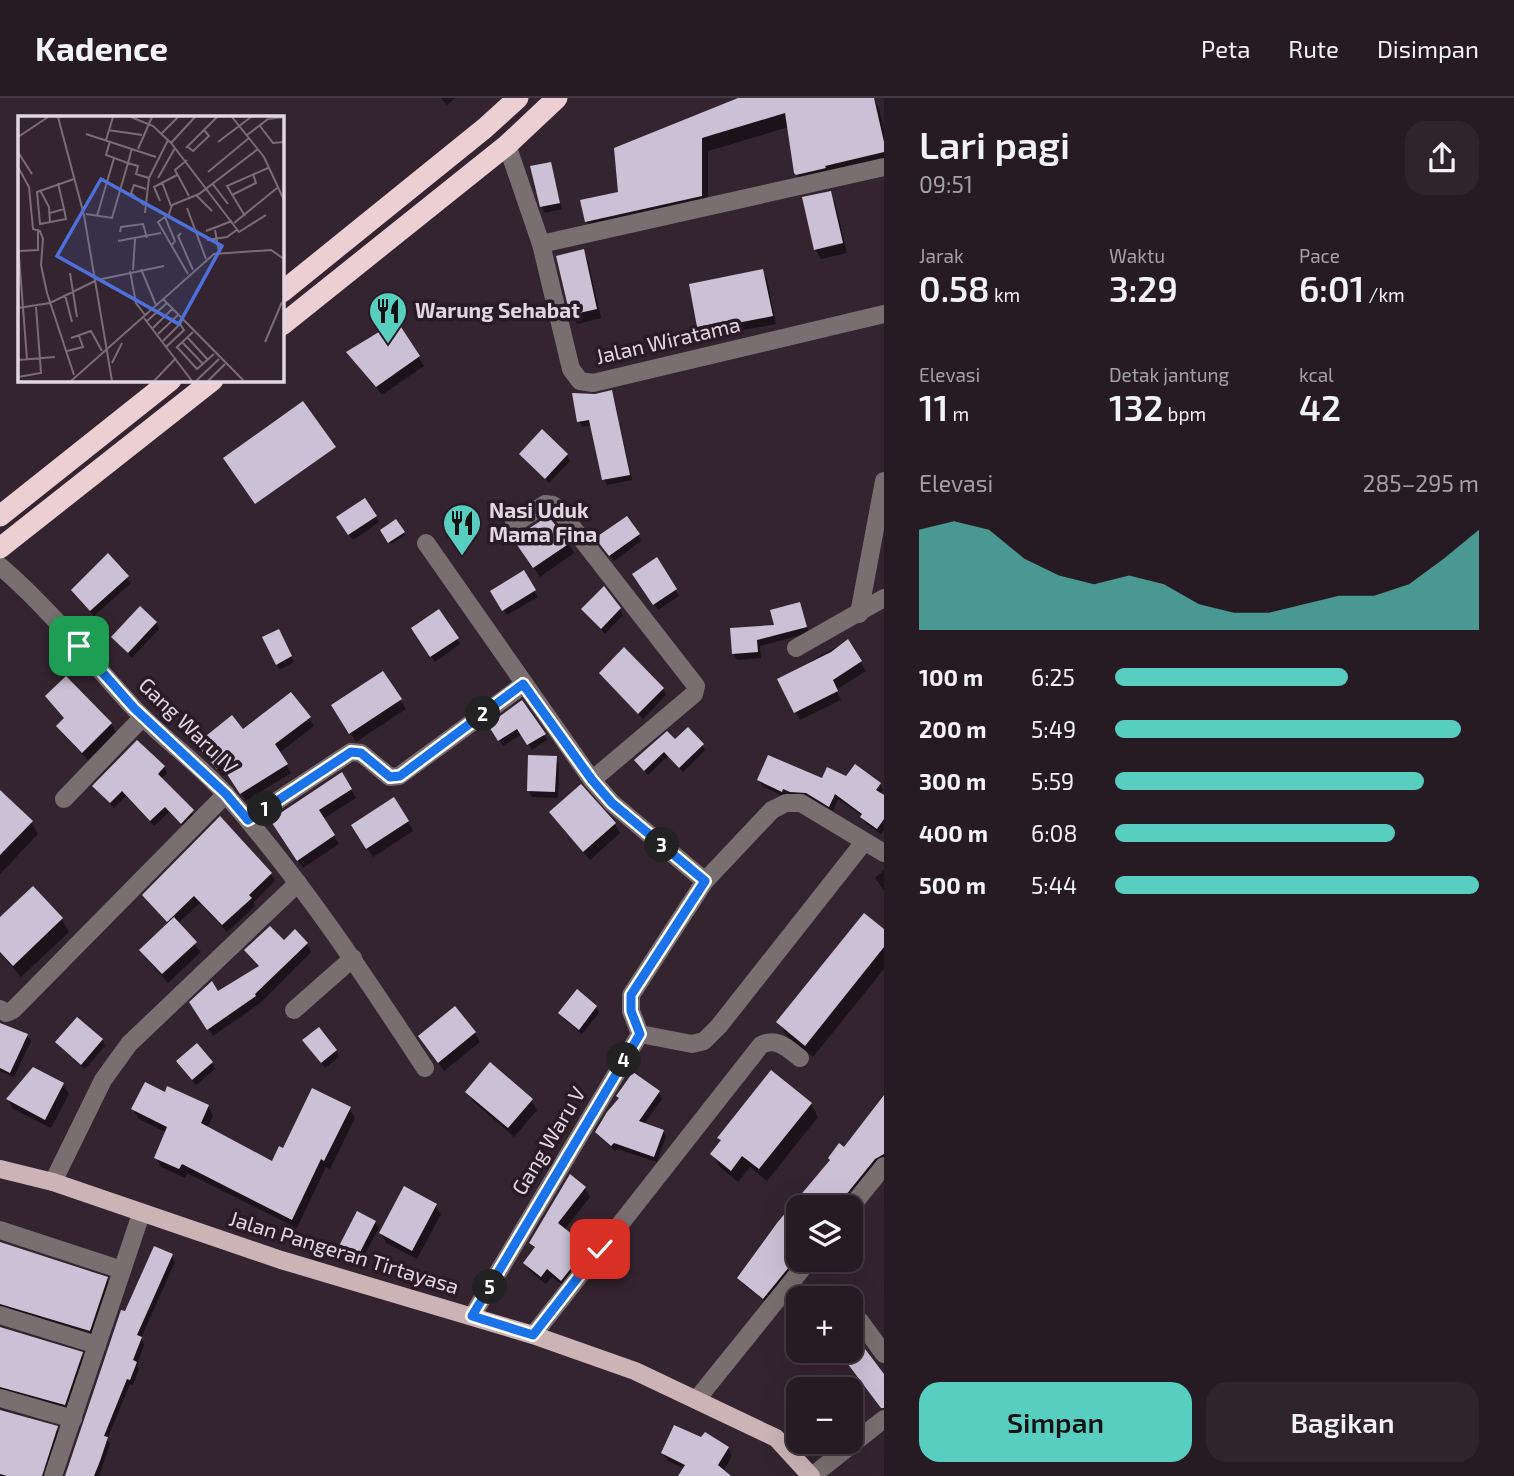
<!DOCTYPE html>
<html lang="id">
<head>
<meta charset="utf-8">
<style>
  body { margin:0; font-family:"Exo 2",sans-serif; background:#2f242b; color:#f1f3f6; height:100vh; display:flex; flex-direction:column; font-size:26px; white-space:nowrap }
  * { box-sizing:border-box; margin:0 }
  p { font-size:23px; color:#a4a1a6 }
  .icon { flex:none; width:38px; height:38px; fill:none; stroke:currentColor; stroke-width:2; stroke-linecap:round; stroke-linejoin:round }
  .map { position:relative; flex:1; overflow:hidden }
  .side { display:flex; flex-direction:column; background:#271b23; width:630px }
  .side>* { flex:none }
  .buttons { position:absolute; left:786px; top:1097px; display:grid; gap:14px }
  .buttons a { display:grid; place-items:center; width:77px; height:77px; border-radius:14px; background:#271b23; box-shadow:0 7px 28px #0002,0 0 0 2px #433941; font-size:35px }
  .pin { position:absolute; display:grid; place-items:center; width:60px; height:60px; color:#fff; margin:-30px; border-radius:14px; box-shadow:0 4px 10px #0006 }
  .km { position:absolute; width:35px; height:35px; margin:-18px; border-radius:50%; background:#222; color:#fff; font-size:19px; line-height:35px; text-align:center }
  .round { display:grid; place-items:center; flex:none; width:74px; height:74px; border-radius:21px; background:#2f242b }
  .head { display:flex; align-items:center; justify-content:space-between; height:119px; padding:0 35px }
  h1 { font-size:38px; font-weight:600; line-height:52px }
  .stats { display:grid; grid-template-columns:repeat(3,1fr); gap:10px; height:119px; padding:7px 35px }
  .stats div { display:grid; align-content:center }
  .stats b { font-size:35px; font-weight:600 }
  .stats small { font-size:19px; font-weight:400 }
  .stats p { font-size:19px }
  .chart { height:196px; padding:14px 35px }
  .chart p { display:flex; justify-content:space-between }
  .chart svg { width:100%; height:126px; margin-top:7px; fill:#58cec0; opacity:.7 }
  .button { display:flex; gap:14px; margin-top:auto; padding:14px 35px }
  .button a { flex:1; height:80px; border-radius:21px; background:#58cec0; color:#111; font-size:28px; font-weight:600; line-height:80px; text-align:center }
  .button a+a { background:#2f242b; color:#f1f3f6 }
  ul { padding:0 35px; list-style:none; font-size:23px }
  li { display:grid; grid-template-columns:112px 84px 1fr; align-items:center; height:52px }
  li i { height:18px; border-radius:9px; background:#58cec0 }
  header { display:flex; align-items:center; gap:42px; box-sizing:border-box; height:98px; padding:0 35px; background:#271b23; border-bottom:2px solid #433941 }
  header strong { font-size:33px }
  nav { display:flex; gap:38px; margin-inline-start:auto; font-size:24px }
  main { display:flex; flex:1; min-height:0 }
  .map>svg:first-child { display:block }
</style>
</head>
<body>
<header>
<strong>Kadence</strong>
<nav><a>Peta</a><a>Rute</a><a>Disimpan</a></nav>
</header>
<main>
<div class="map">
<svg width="884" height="1378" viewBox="0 0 884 1378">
  <rect width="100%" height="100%" fill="#34242f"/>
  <g fill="#0007">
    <path d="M441,0h14l-8,7z"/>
    <path d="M743,0h130l6,10 5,21v37l-81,20 -8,-14 -6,-45 -81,24v57l-114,26 -7,-12 -5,-21 38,-8z"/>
    <path d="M550,66l12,45 -17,4 -3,-6z"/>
    <path d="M830,95l5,9 12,51 -26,6 -6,-10z"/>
    <path d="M583,153l5,10 13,57 -24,6 -6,-10z"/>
    <path d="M762,173l5,8 9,45 -38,7 -2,-3 -32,6 -5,-8z"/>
    <path d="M397,225l27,43 -42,29 -33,-43z"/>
    <path d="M611,294l3,6 18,82 -25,5 -3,-6 -12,-54 -10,2 -3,-6 16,-25z"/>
    <path d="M521,357h46l3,6 -21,22z"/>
    <path d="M365,402l14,22 -26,18 -15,-22z"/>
    <path d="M396,423l9,14 -14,9 -9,-14z"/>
    <path d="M638,437l3,6 -27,20 -13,-16z"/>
    <path d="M569,446l5,9 -34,24 -19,-28z"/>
    <path d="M108,458l23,27 -37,33 -21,-25z"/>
    <path d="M656,462l23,36 -21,14 -24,-36z"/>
    <path d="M524,475l14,24 -31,18 -14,-23z"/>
    <path d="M799,506l10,29 -49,13 1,12 -24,2 -3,-6 42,-28z"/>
    <path d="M583,511h37l3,6 -18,19z"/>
    <path d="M156,525l3,6 -27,29 -18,-20z"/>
    <path d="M278,533l16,31 -14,8 -3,-6z"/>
    <path d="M416,537l41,4 3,5 -25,18z"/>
    <path d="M847,543l19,30 -30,19 5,10 -41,20 -21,-41z"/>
    <path d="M382,575l24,36 -50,33 -18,-27z"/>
    <path d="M601,575l62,16 3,6 -23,24z"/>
    <path d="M47,598l64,28 5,8 -28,28 -25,-26 -5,-8 7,-7z"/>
    <path d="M521,604l26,38 -15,10 -10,-16 -19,12 -12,-21z"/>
    <path d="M309,620l5,8 -35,27 12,20 -45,28 -19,-29 -4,4 -25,-32 45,-13z"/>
    <path d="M675,644l27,3 3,5 -22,22 -15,-16 -20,19 -12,-15z"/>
    <path d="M556,660l3,6 -1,34 -26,-1 -3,-6z"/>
    <path d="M164,669l3,6 -6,6 35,38 -11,11 -16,-16 -15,14 -28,-30 -12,12 -20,-22z"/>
    <path d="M341,676l15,24 -33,21 16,25 -36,24 -26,-39z"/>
    <path d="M847,681l33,5 3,6 -3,4 4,3v33l-3,4 -16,-11 -3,-7 -24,-17 -5,12 -22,-12 -16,-2 -8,-4 -2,4 -23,-11 -3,-6z"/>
    <path d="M0,694l31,30 7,12 -38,40z"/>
    <path d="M551,715l64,11 5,9 -30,27z"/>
    <path d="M408,724l5,9 -40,26 -15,-22z"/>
    <path d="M884,772v20l-9,-12z"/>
    <path d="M271,776l4,7 -22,22 2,3 -28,26 -27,-29 -23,21 24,28 -33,31 -21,-24 -6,-9 28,-25 -25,-29z"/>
    <path d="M33,791l29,31 7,12 -48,45 -21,-24v-38l3,2z"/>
    <path d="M884,834v37l-71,88 -27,-22 -7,-13z"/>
    <path d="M284,845l23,1 4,8 -52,52 -46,32 -17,-26 22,-17 41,-26 -13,-16z"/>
    <path d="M596,909l3,6 -17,21 -18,-15 -4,-6z"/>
    <path d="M0,926l27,11 4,6 -17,36 -14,-6z"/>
    <path d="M475,935l5,9 -36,29 -24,-34z"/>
    <path d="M102,942l3,6 -20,23 -24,-21 -4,-6z"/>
    <path d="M308,948l28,5 3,6 -14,11z"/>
    <path d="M212,965l3,6 -19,16 -15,-18z"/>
    <path d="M34,971l29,16 6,9 -18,34 -38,-19 -5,-10z"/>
    <path d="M467,994l64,8 6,10 -23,27 -41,-36z"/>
    <path d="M659,995l3,6 -18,25 19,7 3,6 -9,25 -40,-13 -2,2 -14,-13 -4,-6z"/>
    <path d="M166,996l42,12 5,10 -6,12 66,35 11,-13 65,-42 6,10 -25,51 -4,-2 -29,61 -110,-55 -2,5 -24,-11 -5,-10 11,-24 -28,-14 -6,-10z"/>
    <path d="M884,996v68l-40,46h-46v52l-31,43 -24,-19 -3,-6 104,-129z"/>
    <path d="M811,1006l7,13 -51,64 -17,-14 -12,15 -18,-15 -8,-13 10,-12 -3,-4z"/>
    <path d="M585,1090l5,9 -26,33 18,14 4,9 -10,13 -9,22 -15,-11 -6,7 -16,-13 -5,-8 10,-13 -4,-7z"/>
    <path d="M435,1107l6,9 -24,45 -31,-16 -5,-10z"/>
    <path d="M375,1124l4,6 -18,33 -17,-9 -3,-6z"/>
    <path d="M0,1146l107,35 3,6 -17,51 -93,-25z"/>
    <path d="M171,1158l4,6 -34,76 3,7 -7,20 2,4 -6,16 -3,-1 -23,56 3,4 -11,32h-32l59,-163z"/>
    <path d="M0,1231l81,25 4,6 -17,50 -68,-16z"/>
    <path d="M0,1314l56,16 4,6 -14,42h-46z"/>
    <path d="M728,1350l4,8 -9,16 5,4h-46l3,-7 -17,-8 -5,-8z"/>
  </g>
  <g fill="#cbc1d6">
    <path d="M738,0h136l10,44v10l-59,14 1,2 -30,7 -2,-2 -9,-60 -83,25v58l-117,26 -5,-22 38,-8 -4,-44z"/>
    <path d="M551,64l9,41 -20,4 -10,-41z"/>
    <path d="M831,93l12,52 -29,7 -12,-53z"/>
    <path d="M584,151l13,60 -27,6 -14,-59z"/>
    <path d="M763,171l10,47 -41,8 -1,-4 -34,7 -8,-43z"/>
    <path d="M397,223l23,35 -44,31 -30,-35z"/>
    <path d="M612,292l18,85 -28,5 -13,-60 -12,2 -5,-29 23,1z"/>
    <path d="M303,303l33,46 -81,57 -32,-46z"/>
    <path d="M542,331l26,25 -23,25 -26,-25z"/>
    <path d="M365,400l12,18 -29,19 -12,-18z"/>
    <path d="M548,418l22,27 -37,25 -20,-29z"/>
    <path d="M627,418l13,18 -31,22 -14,-18z"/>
    <path d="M396,421l9,13 -17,11 -8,-13z"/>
    <path d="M108,455l21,23 -39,35 -19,-21z"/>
    <path d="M657,459l20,32 -24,16 -21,-31z"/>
    <path d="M524,472l12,20 -34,21 -12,-20z"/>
    <path d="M604,488l17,22 -20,21 -20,-20z"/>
    <path d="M800,504l7,25 -50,13 1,12 -26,2 -2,-26 44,-3 -4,-15z"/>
    <path d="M140,508l17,16 -29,31 -17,-16z"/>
    <path d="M439,511l20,29 -29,19 -19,-29z"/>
    <path d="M279,531l13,27 -16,9 -14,-28z"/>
    <path d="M848,541l14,22 -29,19 5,11 -44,22 -17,-34 54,-27z"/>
    <path d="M624,549l40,41 -26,26 -39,-41z"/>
    <path d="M383,573l19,28 -53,35 -18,-29z"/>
    <path d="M66,578l46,47 -30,30 -26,-27 8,-8 -19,-22z"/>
    <path d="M291,594l20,25 -36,27 13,20 -48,30 -19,-29 -4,4 -21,-25 36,-29 11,14z"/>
    <path d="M522,602l24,34 -19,11 -10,-16 -19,12 -10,-16z"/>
    <path d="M688,629l16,17 -25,24 -15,-16 -20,19 -10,-11 33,-29 8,8z"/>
    <path d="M137,642l28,26 -7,8 36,36 -13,14 -16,-17 -15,14 -28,-30 -12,12 -18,-17z"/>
    <path d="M528,657l29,1 -2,36 -28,-1z"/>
    <path d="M768,657l54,23 5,-11 19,9 9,-12 26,19 -5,7 8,5v24l-7,10 -17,-12 2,-3 -27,-20 -6,13 -23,-14 -16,-1 -7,-3 -1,3 -25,-12z"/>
    <path d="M342,674l10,17 -33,21 16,25 -38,26 -27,-41z"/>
    <path d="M581,686l35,39 -33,29 -34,-40z"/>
    <path d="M0,692l33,31 -33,34z"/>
    <path d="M394,699l15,24 -43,28 -15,-24z"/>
    <path d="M220,718l52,57 -23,22 3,3 -30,27 -28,-29 -27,26 -25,-27z"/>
    <path d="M33,788l30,32 -50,48 -13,-14v-35z"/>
    <path d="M864,815l20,16v18l-79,99 -29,-24z"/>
    <path d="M174,819l23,25 -35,32 -23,-24z"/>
    <path d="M270,828l14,14 11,-11 13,14 -53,51 1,2 -49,34 -18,-28 23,-21 6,10 41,-25 -15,-16z"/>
    <path d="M577,891l20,17 -18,24 -21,-17z"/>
    <path d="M455,908l21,26 -38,31 -20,-27z"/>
    <path d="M77,919l26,22 -22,26 -26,-23z"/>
    <path d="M0,925l28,11 -18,39 -10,-5z"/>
    <path d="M319,929l18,23 -16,13 -19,-23z"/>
    <path d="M197,945l16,19 -21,18 -16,-19z"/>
    <path d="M490,964l43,37 -25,29 -43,-36z"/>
    <path d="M33,969l31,16 -19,37 -39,-21z"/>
    <path d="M771,972l41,33 -53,66 -17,-13 -11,15 -21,-17 11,-14 -4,-2z"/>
    <path d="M633,974l27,19 -21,30 25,9 -10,27 -40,-14 -3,3 -16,-14 12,-20 12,-14 -3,-2z"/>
    <path d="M145,984l20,10 2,-6 42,19 -8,18 71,38 7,-15 4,2 29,-60 39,19 -27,54 -3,-2 -29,61 -110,-56 -3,5 -25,-11 13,-31 -36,-18z"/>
    <path d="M884,997v59l-9,5 -34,42 -2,7h-41v48l-35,43 -26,-21 40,-55 53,-63 -2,-2 11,-15 5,4z"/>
    <path d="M570,1076l16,13 -28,36 25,20 -12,15 5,4 -15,19 -14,-12 -6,8 -18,-14 12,-16 -6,-4z"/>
    <path d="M404,1088l33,18 -25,47 -33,-18z"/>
    <path d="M357,1113l19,10 -18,35 -19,-10z"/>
    <path d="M0,1144l108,35 -18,54 -90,-27z"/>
    <path d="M154,1148l19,8 -36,81 5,2 -9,23 4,2 -7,18 -3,-1 -23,57 4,1 -8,24 -6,15h-29l56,-166 4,1z"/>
    <path d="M0,1229l83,25 -18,53 -65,-18z"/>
    <path d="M850,1231l34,45v34h-3l-43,-57h12z"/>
    <path d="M0,1312l58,16 -16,50h-35l-7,-2z"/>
    <path d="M674,1327l27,12 4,-5 24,15 -11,18 13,11h-53l7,-11 -24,-12z"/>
  </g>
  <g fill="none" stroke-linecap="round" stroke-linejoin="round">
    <g stroke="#7a6f70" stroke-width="18">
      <path d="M507,47l34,99 30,125 9,12 13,2 291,-69"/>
      <path d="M541,146l343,-77"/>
      <path d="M514,426l31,-20 8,1 6,5 137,176 -2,8 -102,86"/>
      <path d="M426,445l166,237 20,23 93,78"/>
      <path d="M0,468c48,41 89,93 131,139 30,33 68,58 97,92 74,84 136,178 197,271"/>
      <path d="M859,516l25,-133"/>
      <path d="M796,550l88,-50"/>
      <path d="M64,701l79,-82"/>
      <path d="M248,722l103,-68 10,1 29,24 9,-1 124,-91"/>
      <path d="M0,911l6,4 7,-3 213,-216"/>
      <path d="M294,912l59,-52"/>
      <path d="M640,936l52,10 12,-3 15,-15 145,-184"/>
      <path d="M53,1084l50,-102 26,-36 169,-161"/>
      <path d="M850,1110l34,-42"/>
      <path d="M0,1132l122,40"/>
      <path d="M0,1217l97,30"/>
      <path d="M472,1218l168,-282 -9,-23v-16l74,-114 67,-71 14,-7h15l83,50"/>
      <path d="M860,1223l24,33"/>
      <path d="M533,1237l228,-290c16,-8 26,3 39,13"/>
      <path d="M0,1300l73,21"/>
      <path d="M697,1301l112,-139"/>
      <path d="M53,1378l88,-262"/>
      <path d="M812,1378l72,-57"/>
    </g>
    <path stroke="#cbb3b6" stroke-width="18" d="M0,1071l53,13 228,78 252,75 102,36 141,67 35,38"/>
    <g stroke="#ebcfd2" stroke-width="21">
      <path d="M282,194l203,-164 33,-30"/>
      <path d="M282,227l225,-180 50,-47"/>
      <path d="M0,418l171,-136"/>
      <path d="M0,450l213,-168"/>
    </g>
  </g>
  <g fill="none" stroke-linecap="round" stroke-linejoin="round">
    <defs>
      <path id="route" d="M79,548l55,62 92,86 22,26 103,-68 10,1 29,24 10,-1 123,-92 69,96 20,23 93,78 -74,114v16l9,23 -168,282 61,19 67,-86"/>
    </defs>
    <use href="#route" stroke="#fff" stroke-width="14"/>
    <use href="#route" stroke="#1a73e8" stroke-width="9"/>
  </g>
  <defs>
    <symbol id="restaurant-pin" viewBox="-11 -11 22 30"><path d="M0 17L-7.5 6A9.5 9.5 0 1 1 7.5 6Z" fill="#58cec0" stroke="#2a1a25"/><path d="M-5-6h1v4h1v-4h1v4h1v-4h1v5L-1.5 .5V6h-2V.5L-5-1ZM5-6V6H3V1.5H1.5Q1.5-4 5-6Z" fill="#111"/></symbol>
  </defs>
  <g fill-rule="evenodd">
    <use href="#restaurant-pin" x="366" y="191" width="44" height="60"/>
    <use href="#restaurant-pin" x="440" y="403" width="44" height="60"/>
  </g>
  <g text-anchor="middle" stroke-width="7" stroke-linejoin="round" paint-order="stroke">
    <g font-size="21" font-weight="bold" fill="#e3d7df" stroke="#2a1a25" text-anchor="start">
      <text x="415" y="220">Warung Sehabat</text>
      <text x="489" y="420">Nasi Uduk<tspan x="489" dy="24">Mama Fina</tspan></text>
    </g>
    <g font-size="21" fill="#e3d7df" stroke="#2a1a25">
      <text transform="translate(668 243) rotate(-13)" y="7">Jalan Wiratama</text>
      <text transform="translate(188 628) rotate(44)" y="7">Gang Waru IV</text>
      <text transform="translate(549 1043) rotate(-59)" y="7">Gang Waru V</text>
      <text transform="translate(344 1155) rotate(17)" y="7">Jalan Pangeran Tirtayasa</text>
    </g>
  </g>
  <g transform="translate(18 18)">
    <rect width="266" height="266" fill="#34242f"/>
    <path fill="none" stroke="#7a6c75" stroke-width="2" d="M40,1l26,98 28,166M113,1l22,9 18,17 68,89 27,-17M214,1l32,40 20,43M242,10l13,17 11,-1M90,14l34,5M144,17l16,-16M68,18l70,23M229,19l21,-16 16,-2M0,21l30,-20M88,24l7,-23M200,26l33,-25M153,27l24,-26M170,31l5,4 16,-15 -5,-6M114,32l-4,15 10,3 -2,8 13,4M168,32l31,-31M120,33l14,-32M0,36l14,22M169,44l-12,10 14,26M0,51l11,20 4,42 7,2 3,8 -2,26 6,28 27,82M190,56l41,-34M140,62l17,-30M144,66l9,24M194,67l16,21M22,74l9,17 1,16M178,79l16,16M214,79l24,-12 -3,-9M142,85l-6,-14 23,-12M126,89l-13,-12 3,-8 12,4M169,92l19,51M46,93l2,10 -26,5 -3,-32 37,-13M32,97l14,-4 -6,-26M127,97l4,-35 19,-38M68,98l26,4 16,-55 -22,-8 4,-14M79,100l17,-58M227,100l-18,-30 41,-18M147,101l10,24 -4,5M216,107l43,-35M197,114l4,22M188,115l26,-10M102,116l1,-5 22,-3 4,14M163,117l-3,3 15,34M189,124l20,-3 11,-8M100,125l43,-8M0,128l9,115M1,135l19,-1v-21M123,153l15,36M115,154l2,-31M112,155l6,32 9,12M52,157l7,44M170,158l-30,-52 11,-8 3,-9 27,-11 59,-45M79,164l67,-14M47,179l7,27M145,183l81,82M0,192l32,-5 45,-22M126,202l48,63M129,205l20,-18M135,212l19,-19M140,218l20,-19M169,221l21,23M53,222l20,-7 11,20M145,225l17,-17M164,226l21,22M247,226l17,-40M148,231l18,-17 -4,-6M159,231l20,22 17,-15M158,232l17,-16M49,235l16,-4 -4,-11M0,244l37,-3M94,247l10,-20M0,261l23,-4 -5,-66M53,265l143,-127 57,-4 13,9M136,265l22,-23M178,265l23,-22M190,265l17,-17"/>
    <path fill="#4e70da" fill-opacity="0.15" stroke="#4e70da" stroke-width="3.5" d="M83,63l121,67 -43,78 -122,-68z"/>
    <rect width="266" height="266" fill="none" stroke="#e3d7df" stroke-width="3.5"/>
  </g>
</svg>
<div class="buttons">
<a><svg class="icon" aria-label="layers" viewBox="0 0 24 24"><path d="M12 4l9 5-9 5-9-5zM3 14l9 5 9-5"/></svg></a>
<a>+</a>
<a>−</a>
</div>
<div class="pin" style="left:79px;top:548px;background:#1e9e55"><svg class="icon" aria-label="arrive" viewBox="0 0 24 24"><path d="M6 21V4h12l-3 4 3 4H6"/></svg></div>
<div class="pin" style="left:600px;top:1151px;background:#d93025"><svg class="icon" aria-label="check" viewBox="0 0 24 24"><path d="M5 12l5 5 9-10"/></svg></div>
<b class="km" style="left:265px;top:711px">1</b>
<b class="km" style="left:483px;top:616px">2</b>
<b class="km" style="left:662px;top:747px">3</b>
<b class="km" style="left:624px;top:962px">4</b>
<b class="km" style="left:490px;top:1189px">5</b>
</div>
<section class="side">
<div class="head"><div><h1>Lari pagi</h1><p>09:51</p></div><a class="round"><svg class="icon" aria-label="share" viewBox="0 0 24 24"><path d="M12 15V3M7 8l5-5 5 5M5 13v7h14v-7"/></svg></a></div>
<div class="stats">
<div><p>Jarak</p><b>0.58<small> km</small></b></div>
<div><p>Waktu</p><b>3:29</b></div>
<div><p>Pace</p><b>6:01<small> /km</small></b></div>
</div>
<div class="stats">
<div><p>Elevasi</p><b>11<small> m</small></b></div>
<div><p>Detak jantung</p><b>132<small> bpm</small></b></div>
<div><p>kcal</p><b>42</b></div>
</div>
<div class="chart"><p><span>Elevasi</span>285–295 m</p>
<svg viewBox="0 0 160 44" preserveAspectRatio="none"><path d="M0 44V9L10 6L20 9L30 19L40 25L50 28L60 25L70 28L80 35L90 38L100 38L110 35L120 32L130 32L140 28L150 19L160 9V44z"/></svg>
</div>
<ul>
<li><b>100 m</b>6:25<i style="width:64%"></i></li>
<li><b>200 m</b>5:49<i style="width:95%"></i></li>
<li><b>300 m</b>5:59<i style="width:85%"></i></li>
<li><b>400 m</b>6:08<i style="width:77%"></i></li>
<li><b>500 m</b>5:44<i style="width:100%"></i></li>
</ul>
<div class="button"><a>Simpan</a><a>Bagikan</a></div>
</section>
</main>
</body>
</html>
